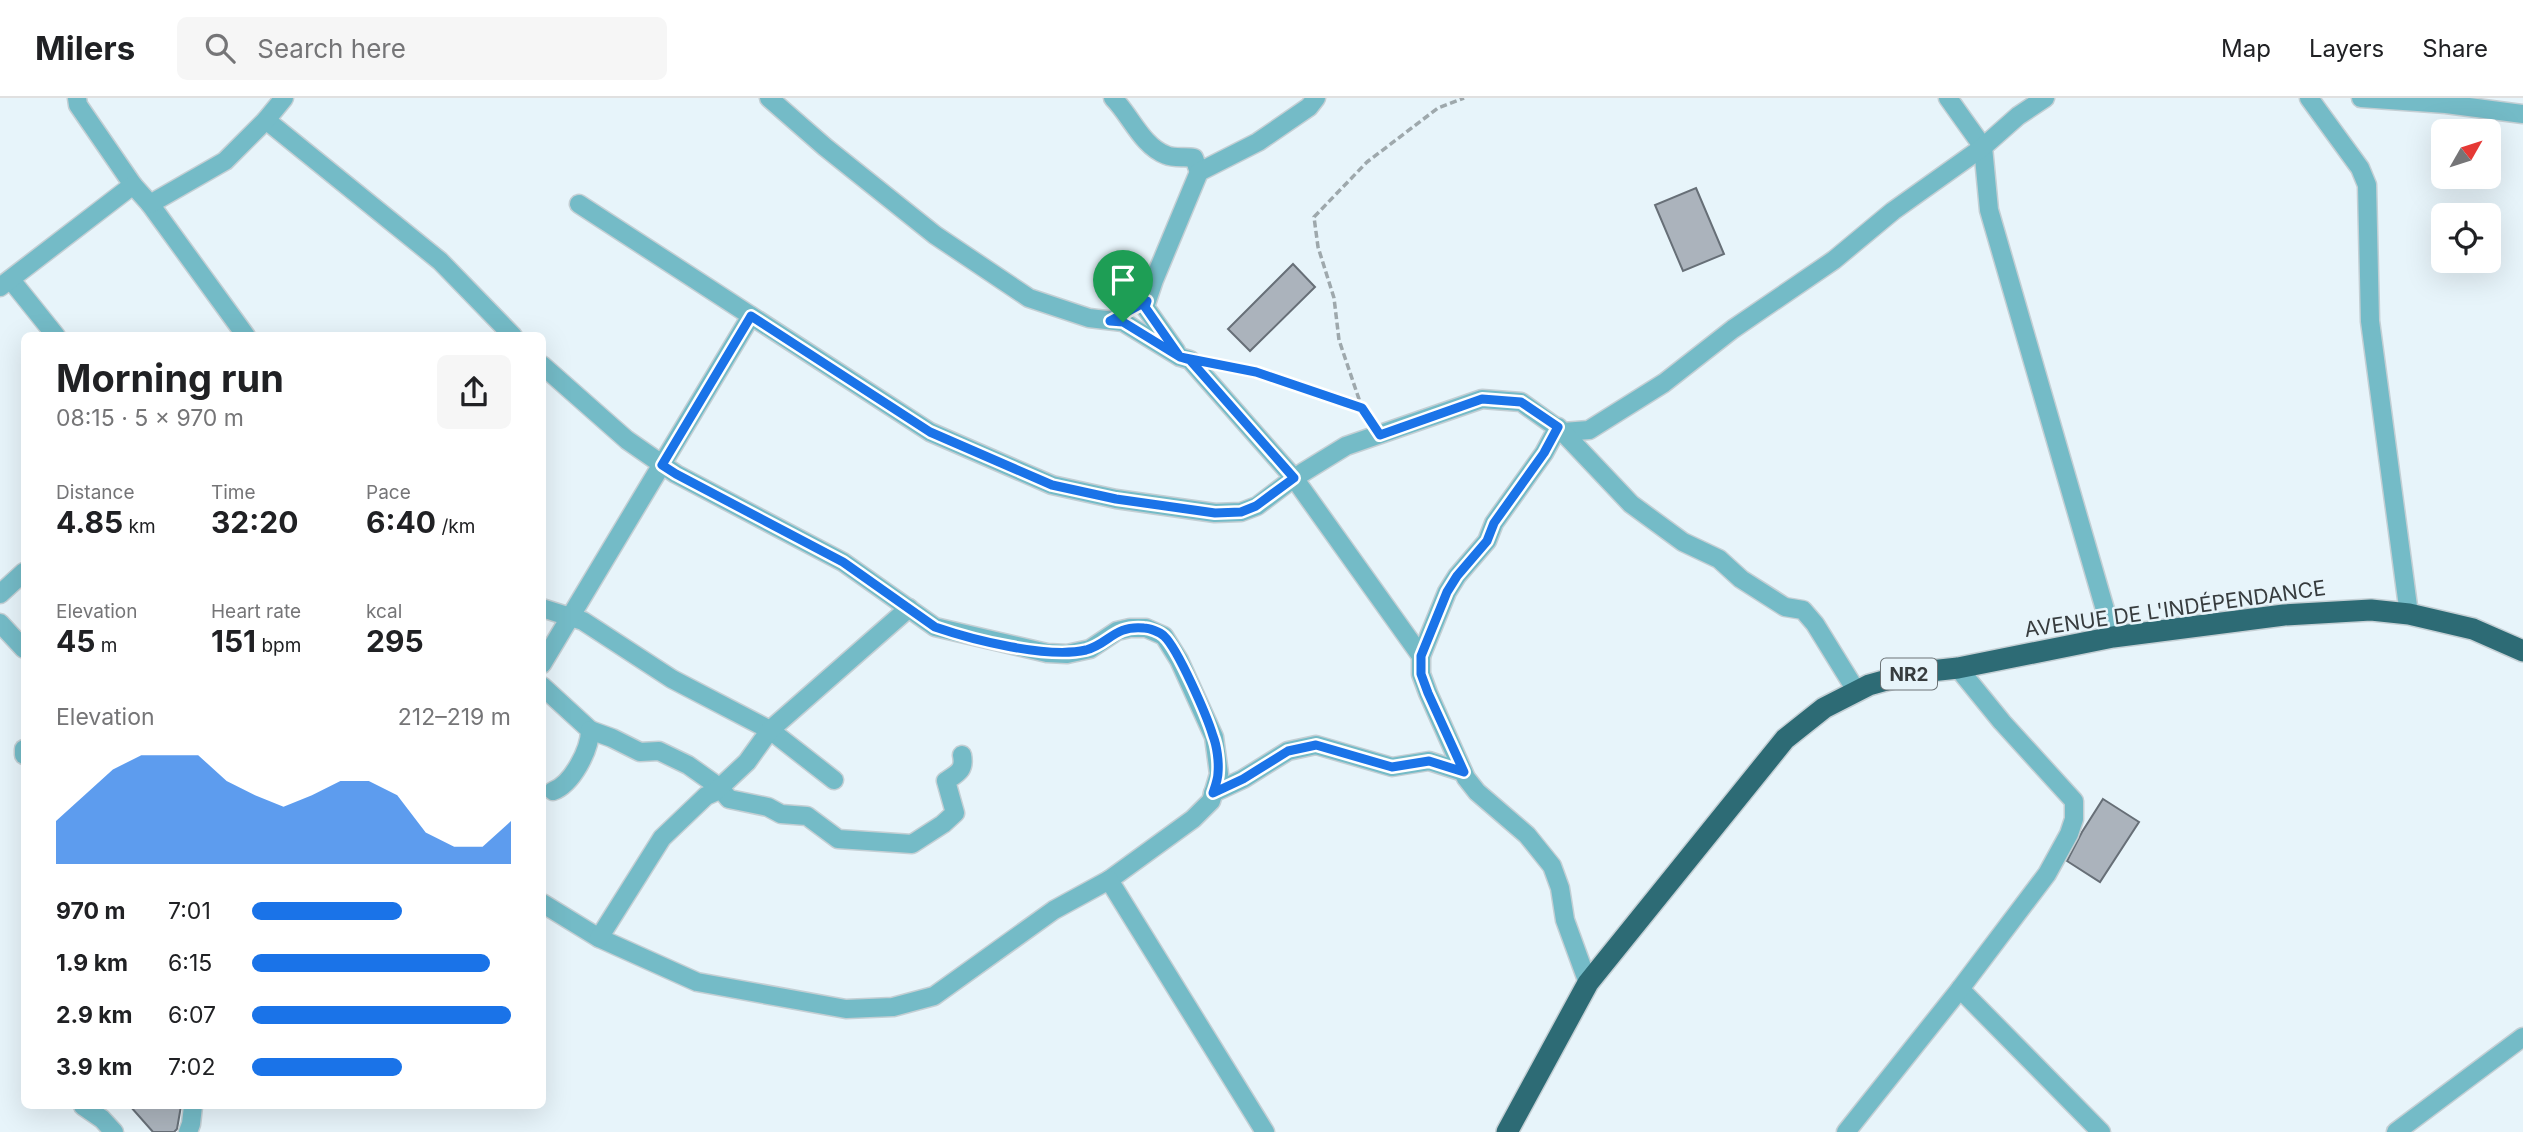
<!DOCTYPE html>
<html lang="en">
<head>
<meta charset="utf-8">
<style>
  body { margin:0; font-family:Inter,sans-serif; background:#f6f6f6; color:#202124; height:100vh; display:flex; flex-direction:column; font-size:26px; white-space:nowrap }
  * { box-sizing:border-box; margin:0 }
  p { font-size:23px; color:#757577 }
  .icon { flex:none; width:38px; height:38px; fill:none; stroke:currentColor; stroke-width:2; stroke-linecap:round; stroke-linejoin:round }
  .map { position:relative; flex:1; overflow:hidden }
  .details { position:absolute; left:21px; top:234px; width:525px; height:777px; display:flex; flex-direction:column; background:#fff; border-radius:10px; box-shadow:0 7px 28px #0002 }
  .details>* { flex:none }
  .needle { width:46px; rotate:51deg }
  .fabs { position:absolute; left:2431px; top:21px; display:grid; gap:14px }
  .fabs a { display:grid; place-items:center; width:70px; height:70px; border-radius:10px; background:#fff; box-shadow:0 7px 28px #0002; font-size:35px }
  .pin { position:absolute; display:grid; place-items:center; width:60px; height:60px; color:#fff; margin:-72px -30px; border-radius:50% 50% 50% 0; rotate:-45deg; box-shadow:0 0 7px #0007 }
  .pin .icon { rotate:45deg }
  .round { display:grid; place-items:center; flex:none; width:74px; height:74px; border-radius:10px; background:#f6f6f6 }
  .head { display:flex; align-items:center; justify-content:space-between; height:119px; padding:0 35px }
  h1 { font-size:38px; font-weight:700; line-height:52px }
  .metrics { display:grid; grid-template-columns:repeat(3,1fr); gap:10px; height:119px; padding:7px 35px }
  .metrics div { display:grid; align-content:center }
  .metrics b { font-size:30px; font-weight:700 }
  .metrics small { font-size:19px; font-weight:400 }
  .metrics p { font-size:19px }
  .chart { height:196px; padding:14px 35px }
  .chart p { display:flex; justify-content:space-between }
  .chart svg { width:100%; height:126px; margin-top:7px; fill:#1a73e8; opacity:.7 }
  ul { padding:0 35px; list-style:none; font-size:23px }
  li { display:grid; grid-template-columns:112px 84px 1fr; align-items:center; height:52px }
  li i { height:18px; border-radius:9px; background:#1a73e8 }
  header { display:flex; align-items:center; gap:42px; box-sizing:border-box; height:98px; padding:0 35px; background:#fff; border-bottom:2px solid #e0e0e0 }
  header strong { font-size:33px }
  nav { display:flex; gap:38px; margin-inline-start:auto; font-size:24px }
  .search { width:490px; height:63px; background:#f6f6f6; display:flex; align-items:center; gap:18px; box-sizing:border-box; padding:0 24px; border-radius:10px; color:#757577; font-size:26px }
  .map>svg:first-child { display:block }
</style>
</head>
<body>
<header>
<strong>Milers</strong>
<div class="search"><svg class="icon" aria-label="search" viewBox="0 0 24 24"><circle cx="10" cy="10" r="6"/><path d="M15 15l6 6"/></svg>Search here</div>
<nav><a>Map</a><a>Layers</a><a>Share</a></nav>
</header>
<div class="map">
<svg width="2523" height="1034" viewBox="0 0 2523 1034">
  <rect width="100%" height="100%" fill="#e7f4fa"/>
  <g fill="#abb3bc" stroke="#676f77" stroke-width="2">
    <path d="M1696,90l28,66 -41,17 -28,-66z"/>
    <path d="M1293,166l22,23 -65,64 -22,-22z"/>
    <path d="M2103,701l36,23 -39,60 -33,-21 15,-29z"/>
    <path d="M130,1008h51l-4,23 -3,3h-21z"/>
  </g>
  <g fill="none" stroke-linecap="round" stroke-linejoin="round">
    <defs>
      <g id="minor">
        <path d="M77,0l1,7 55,80"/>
        <path d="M769,0l56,49 110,88 94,63 60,20 34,4 57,35 10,3 104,118 127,178v18l7,19 38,85 11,14 50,43 25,31 8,22 5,32 23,63"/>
        <path d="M1113,0c18,18 29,48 53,57 9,4 19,1 28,3l5,14"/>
        <path d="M1948,0l35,49 6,63 124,427"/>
        <path d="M2309,0l51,70 7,17 3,136 39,293"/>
        <path d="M2361,0l85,6 77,10"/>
        <path d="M266,22l174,141 73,75"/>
        <path d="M150,106l96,132"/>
        <path d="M579,106l351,228 122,53 64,14 99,14 26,-1 16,-6 37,-28 52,-32 136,-47 39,3 42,30 26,-2 75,-47 69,-54 101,-69 59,-49 90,-64 35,-31 27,-18"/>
        <path d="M11,182l45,56"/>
        <path d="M0,189l133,-102 17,19 75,-43 41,-41 18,-22"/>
        <path d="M1176,253l-31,-44 9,-27 45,-108 59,-30 51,-35 7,-9"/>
        <path d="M542,267l85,75 49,34 167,88 92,65 112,26 20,1 23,-5 27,-18 13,-3h16l18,8 15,24 35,77 5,37 -8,27 -18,18 -84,61"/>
        <path d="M0,496l24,-22"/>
        <path d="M542,510l41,13 89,58 98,51 64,50"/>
        <path d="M0,525l24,26"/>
        <path d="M1421,558l26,-64 10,-16 30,-35 7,-18 50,-70 14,-26 73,77 52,38 36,17 22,20 44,28 18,3 12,14 42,68"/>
        <path d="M542,566l209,-348"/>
        <path d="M542,588l48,44c0,20 -18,54 -37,61"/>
        <path d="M590,632l22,8 28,14 19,-1 29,14 31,22 10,12 39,8 13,7 26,2 31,23 74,5 31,-20 12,-11 -9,-32c12,-8 19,-11 16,-26"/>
        <path d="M24,651v6"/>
        <path d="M1213,695l30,-14 45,-28 28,-6 76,22 37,-6 34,11"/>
        <path d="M542,805l57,35 98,44 149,27 47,-2 41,-11 120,-86 55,-30 156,252"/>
        <path d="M599,840l63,-100 44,-42 9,-4 32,-30 23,-32 139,-122"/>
        <path d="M1960,891l141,143"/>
        <path d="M83,1008l19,13 12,13"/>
        <path d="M188,1034l3,-8 2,-18"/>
        <path d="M1846,1034l114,-143 87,-115 22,-40 5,-15v-18l-72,-79 -44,-54"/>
        <path d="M2396,1034l127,-95"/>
      </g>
      <path id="highway" d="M1507,1034l81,-149 197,-244 39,-31 45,-23 43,-12 46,-5 155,-31 171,-22 87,-5 38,4 64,15 50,22"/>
    </defs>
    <use href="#minor" stroke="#c4cfd4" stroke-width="21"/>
    <use href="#highway" stroke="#c4cfd4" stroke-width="24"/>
    <g stroke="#9ea8ac" stroke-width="3.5" stroke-dasharray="7 3.5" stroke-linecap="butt">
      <path d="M1220,267l36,7 106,36"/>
      <path d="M1369,320l-7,-10 -23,-68 -5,-42 -16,-51 -4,-30 53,-55 71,-54 26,-10"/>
    </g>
    <use href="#minor" stroke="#74bbc7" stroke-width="18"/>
    <use href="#highway" stroke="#2d6b75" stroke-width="21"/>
  </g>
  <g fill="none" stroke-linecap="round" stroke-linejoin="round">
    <defs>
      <path id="route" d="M1123,224l57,35 10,3 104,118 -38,28 -15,6 -26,1 -99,-14 -64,-14 -122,-53 -179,-116 -89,149 14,9 167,88 92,65c38,13 113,32 151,23 23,-6 28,-25 58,-22 5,0 16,4 20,8 14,13 43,80 49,100 4,10 6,26 5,37 0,6 -3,14 -5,20l30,-14 45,-28 28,-6 76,22 37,-6 35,11 -36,-79 -7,-19v-18l26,-64 10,-16 30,-35 7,-18 50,-70 14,-26 -37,-25 -39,-3 -102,36 -18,-27 -106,-36 -76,-15 -35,-50 2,-6 -37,20 13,1"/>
    </defs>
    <use href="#route" stroke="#fff" stroke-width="14"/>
    <use href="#route" stroke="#1a73e8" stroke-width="9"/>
  </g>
  <g text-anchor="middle" stroke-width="5" stroke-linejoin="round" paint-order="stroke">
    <rect fill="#e7f4fa" stroke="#6c7376" stroke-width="2" x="1881" y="560.5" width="56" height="31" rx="5"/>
    <g font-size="19" font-weight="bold" fill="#373c3e">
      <text x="1909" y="583">NR2</text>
    </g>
    <g font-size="21" fill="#373c3e" stroke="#e7f4fa">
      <text transform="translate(2175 511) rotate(-8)" y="7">AVENUE DE L'INDÉPENDANCE</text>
    </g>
  </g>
</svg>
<div class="fabs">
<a><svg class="needle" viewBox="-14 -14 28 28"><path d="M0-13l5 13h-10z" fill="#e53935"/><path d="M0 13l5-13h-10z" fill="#757577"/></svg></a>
<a><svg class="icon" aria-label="locate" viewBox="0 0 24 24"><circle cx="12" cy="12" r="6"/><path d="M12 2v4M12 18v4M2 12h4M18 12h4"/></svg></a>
</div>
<div class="pin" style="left:1123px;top:224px;background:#1e9e55"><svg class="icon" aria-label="arrive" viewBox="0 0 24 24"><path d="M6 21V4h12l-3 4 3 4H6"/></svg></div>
<section class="details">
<div class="head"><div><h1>Morning run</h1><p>08:15 · 5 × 970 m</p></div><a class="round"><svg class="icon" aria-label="share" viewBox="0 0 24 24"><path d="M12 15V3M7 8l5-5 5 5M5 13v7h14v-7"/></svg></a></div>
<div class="metrics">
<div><p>Distance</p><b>4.85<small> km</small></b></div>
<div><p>Time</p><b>32:20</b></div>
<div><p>Pace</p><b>6:40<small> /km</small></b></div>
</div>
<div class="metrics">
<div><p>Elevation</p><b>45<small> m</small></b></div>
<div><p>Heart rate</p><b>151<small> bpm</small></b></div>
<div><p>kcal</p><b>295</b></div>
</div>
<div class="chart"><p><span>Elevation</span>212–219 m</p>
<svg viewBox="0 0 160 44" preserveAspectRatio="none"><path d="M0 44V29L10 20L20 11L30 6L40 6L50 6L60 15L70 20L80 24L90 20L100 15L110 15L120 20L130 33L140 38L150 38L160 29V44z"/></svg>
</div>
<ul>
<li><b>970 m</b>7:01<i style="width:58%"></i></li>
<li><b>1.9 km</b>6:15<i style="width:92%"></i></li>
<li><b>2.9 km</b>6:07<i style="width:100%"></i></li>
<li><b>3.9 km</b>7:02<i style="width:58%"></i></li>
</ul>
</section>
</div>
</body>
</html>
